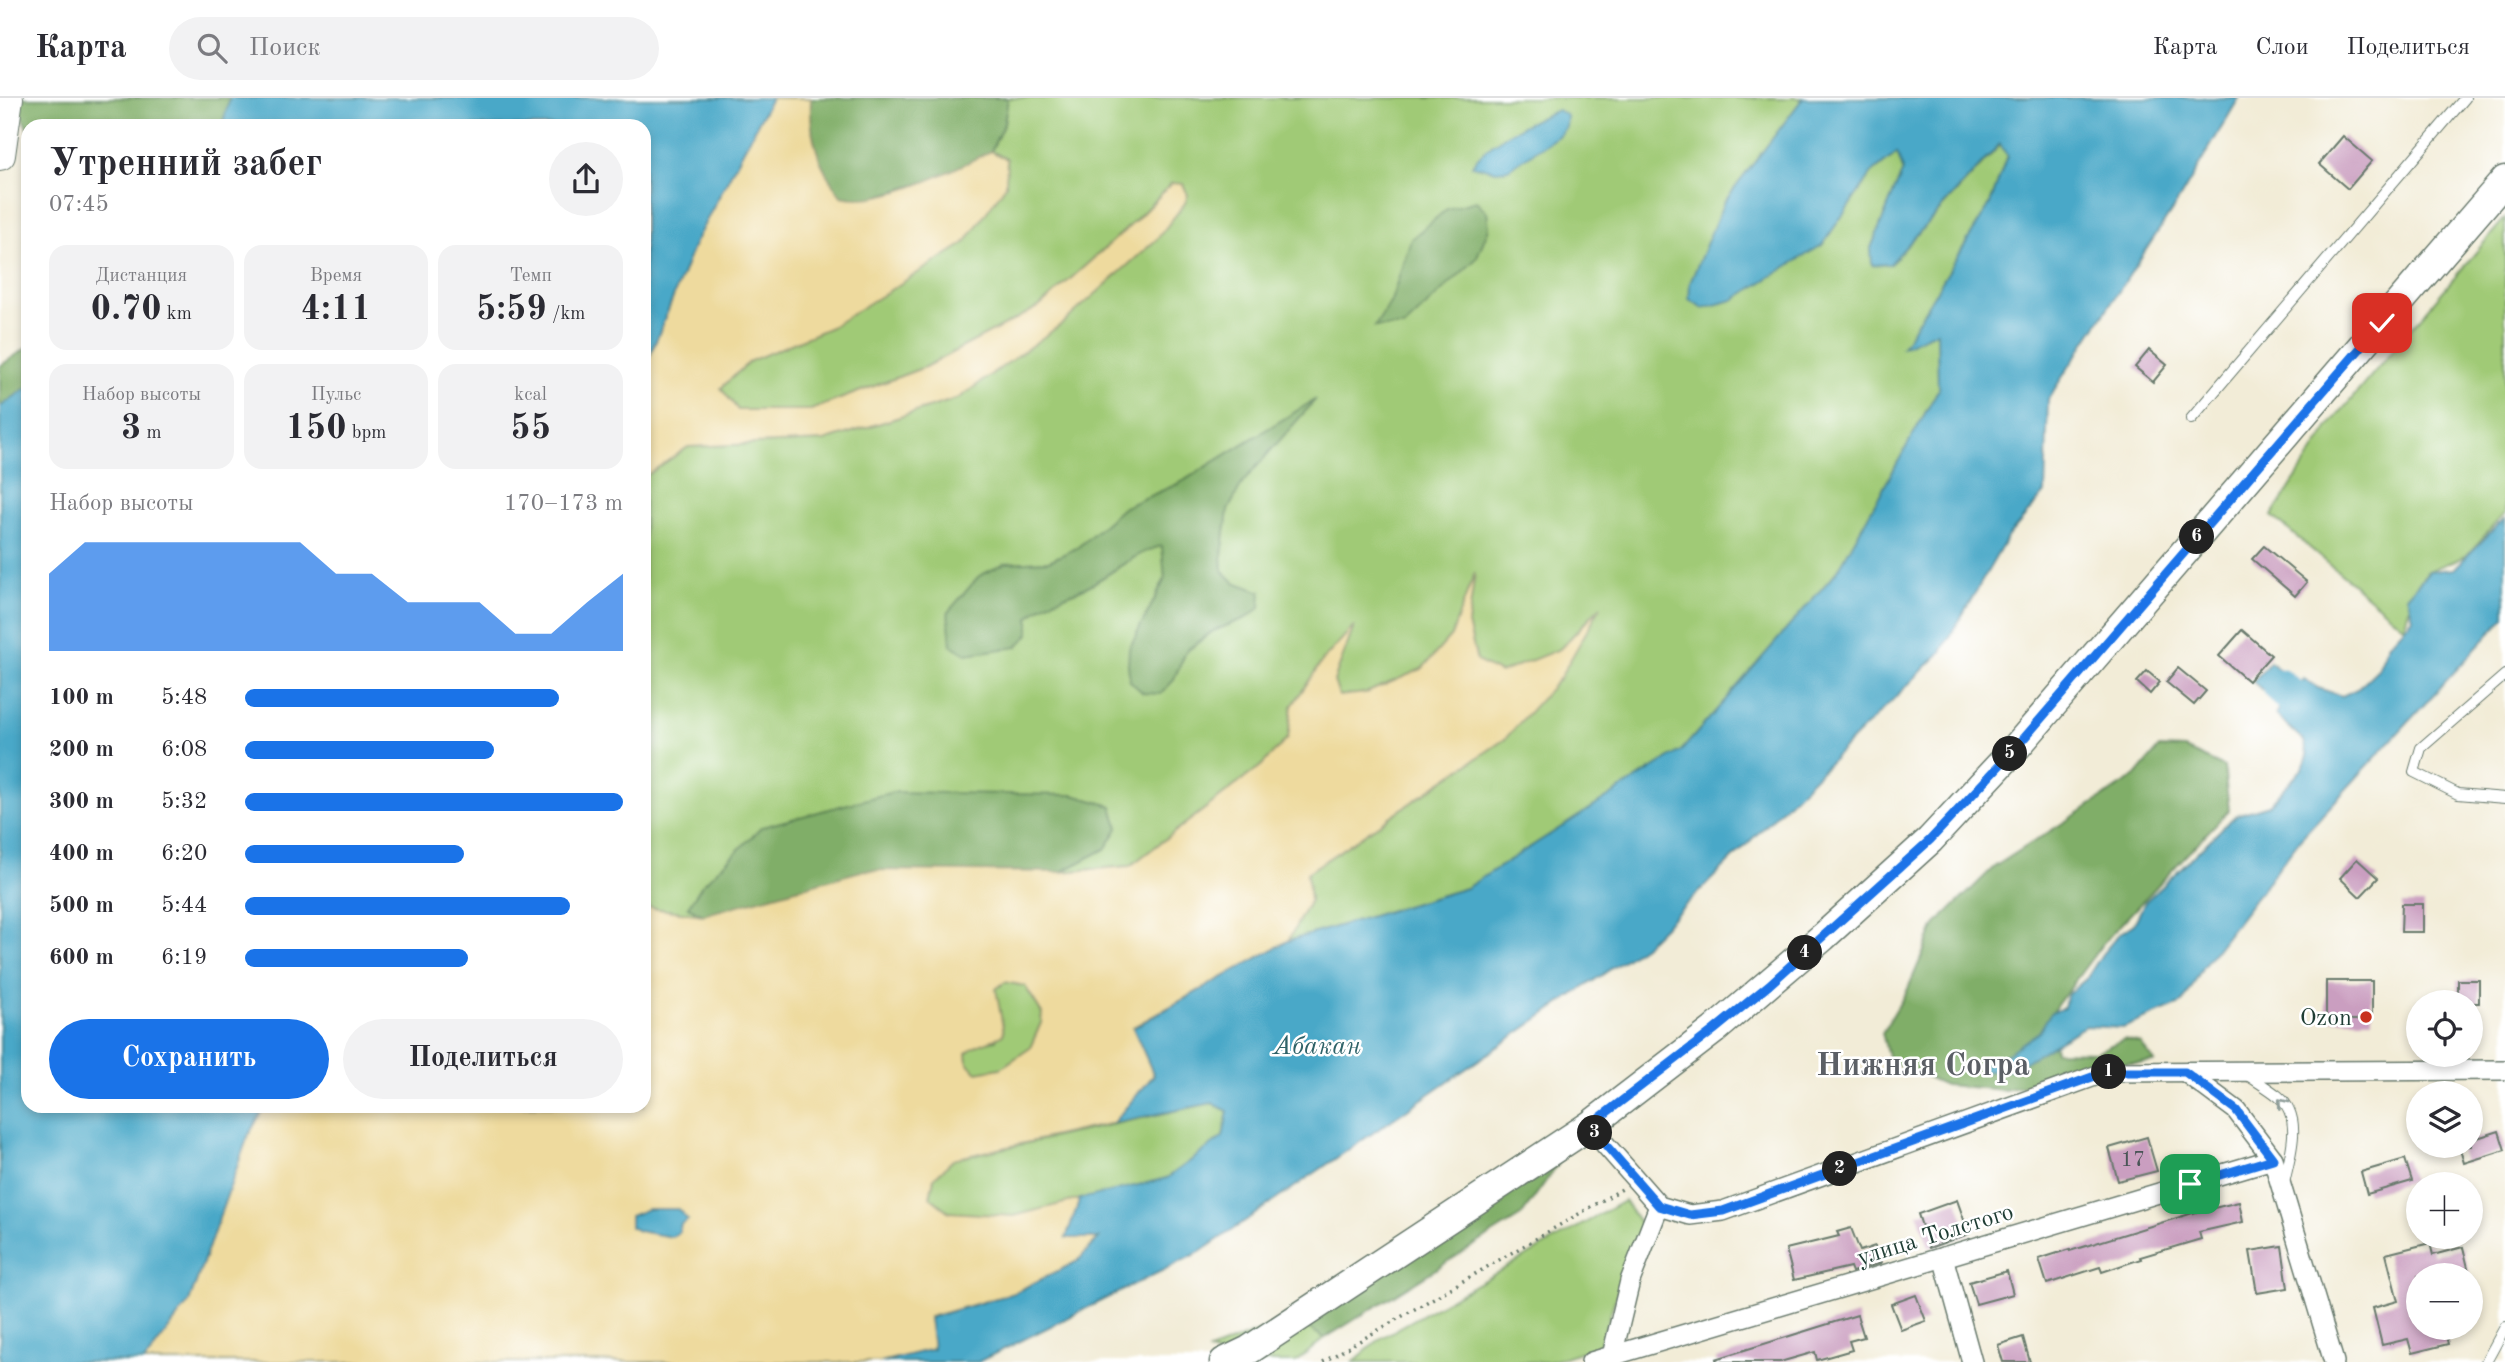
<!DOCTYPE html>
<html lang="ru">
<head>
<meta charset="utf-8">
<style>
  body { margin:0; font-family:"Old Standard TT",serif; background:#f2f2f3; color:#2b2b33; height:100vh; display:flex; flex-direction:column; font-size:26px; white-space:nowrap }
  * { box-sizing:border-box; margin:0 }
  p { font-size:23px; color:#7c7c81 }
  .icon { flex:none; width:38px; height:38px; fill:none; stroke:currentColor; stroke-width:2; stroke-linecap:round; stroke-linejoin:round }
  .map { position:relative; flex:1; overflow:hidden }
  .side { position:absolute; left:21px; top:21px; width:630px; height:994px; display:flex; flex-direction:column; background:#fff; border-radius:21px; box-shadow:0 4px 10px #0003 }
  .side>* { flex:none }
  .buttons { position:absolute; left:2406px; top:892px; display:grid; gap:14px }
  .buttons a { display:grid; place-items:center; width:77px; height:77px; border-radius:50%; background:#fff; box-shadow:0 4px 10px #0003; font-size:35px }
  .pin { position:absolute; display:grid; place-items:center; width:60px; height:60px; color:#fff; margin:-30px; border-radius:14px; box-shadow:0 4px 10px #0006 }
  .km { position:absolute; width:35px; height:35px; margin:-18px; border-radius:50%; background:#222; color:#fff; font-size:19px; line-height:35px; text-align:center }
  .round { display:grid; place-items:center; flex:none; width:74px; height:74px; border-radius:37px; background:#f2f2f3 }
  .overview { display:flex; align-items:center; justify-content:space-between; height:119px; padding:0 28px }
  h1 { font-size:38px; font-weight:700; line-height:52px }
  .stats { display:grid; grid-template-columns:repeat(3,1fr); gap:10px; height:119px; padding:7px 28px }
  .stats div { display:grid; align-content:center; border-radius:18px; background:#f2f2f3; text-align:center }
  .stats b { font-size:35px; font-weight:700 }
  .stats small { font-size:19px; font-weight:400 }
  .stats p { font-size:19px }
  .chart { height:196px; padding:14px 28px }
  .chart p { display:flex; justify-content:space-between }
  .chart svg { width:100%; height:126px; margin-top:7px; fill:#1a73e8; opacity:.7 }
  .primary-button { display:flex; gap:14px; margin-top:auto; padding:14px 28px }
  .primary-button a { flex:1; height:80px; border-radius:42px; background:#1a73e8; color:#fff; font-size:28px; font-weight:700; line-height:80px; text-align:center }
  .primary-button a+a { background:#f2f2f3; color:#2b2b33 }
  ul { padding:0 28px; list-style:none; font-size:23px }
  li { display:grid; grid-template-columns:112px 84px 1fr; align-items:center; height:52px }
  li i { height:18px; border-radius:9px; background:#1a73e8 }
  header { display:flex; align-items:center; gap:42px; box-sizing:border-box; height:98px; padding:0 35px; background:#fff; border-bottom:2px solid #e1e1e2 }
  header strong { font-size:33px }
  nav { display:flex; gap:38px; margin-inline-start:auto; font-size:24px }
  .search { width:490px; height:63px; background:#f2f2f3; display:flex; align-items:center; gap:18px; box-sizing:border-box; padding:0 24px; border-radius:38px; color:#7c7c81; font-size:26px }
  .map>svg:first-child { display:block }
</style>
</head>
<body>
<header>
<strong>Карта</strong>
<div class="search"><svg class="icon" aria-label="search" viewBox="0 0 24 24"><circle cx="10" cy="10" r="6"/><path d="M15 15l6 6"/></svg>Поиск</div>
<nav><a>Карта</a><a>Слои</a><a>Поделиться</a></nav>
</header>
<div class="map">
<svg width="2505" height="1264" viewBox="0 0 2505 1264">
  <rect width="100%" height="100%" fill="#fff"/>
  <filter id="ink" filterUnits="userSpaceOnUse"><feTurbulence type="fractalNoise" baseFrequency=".0143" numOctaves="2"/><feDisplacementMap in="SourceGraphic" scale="14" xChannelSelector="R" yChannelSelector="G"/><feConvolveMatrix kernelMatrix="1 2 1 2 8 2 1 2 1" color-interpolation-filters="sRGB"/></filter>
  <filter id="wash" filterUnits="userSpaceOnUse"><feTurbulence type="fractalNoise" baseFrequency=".00686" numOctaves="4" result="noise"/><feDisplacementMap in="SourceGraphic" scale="28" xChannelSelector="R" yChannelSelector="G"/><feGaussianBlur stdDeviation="1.57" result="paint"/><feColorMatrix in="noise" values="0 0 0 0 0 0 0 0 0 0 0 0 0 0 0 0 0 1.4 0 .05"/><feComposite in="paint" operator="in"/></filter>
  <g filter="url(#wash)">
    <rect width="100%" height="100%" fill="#f2ecd7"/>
    <g fill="#a0ca76" stroke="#608455" stroke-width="2" fill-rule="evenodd">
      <path d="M1008,0h795l-80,106 99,41 50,-72 25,-20 6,17 -32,78 19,16 111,-120 6,12 -17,48 -87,142 34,-15 1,59 -100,180 -156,180 -216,138 -178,53 22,-41 -3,-27 198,-134 93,-130 -38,40 -60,24 -23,-11 -9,-38 6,-49 -23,61 -29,33 -56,24 -27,3 -5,-15 19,-52 -61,77 -3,32 -28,28 -131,100 -69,6 44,-23 13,-21 -6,-22 -39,-11 -385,112 15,8 -59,-8v-430l44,-30 136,-6 135,-43 213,-215 -40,41 -93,83 -114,60 -114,43h-73l-17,-22 29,-27 81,-34 176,-168 -16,-8 13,-28zM1391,203l13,26h-29v-1zM1313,303l-70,81 -15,28 -6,45 1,16 11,11 27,10 -15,26 -33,13 -27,21 -13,29 -44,-32 36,-70 -2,-34c-30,8 -50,29 -77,42 -23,11 -40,12 -57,31l-24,-55 44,-2 28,-13 47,-41 56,-24z"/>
      <path d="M2505,120v295l-39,43 -38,15 -13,16 -11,40 -132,-111 60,-94z"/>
      <path d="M1005,884l20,4 17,27 -1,10 -11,25 -29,20 -24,4 -9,-7 -1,-12 7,-8 22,-5v-51z"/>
      <path d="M1212,1005l16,8 -5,26 -56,41 -153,39 -65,-5 -19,-15 4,-19 20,-19z"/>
      <path d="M1624,1103l17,24 -42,121 -50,16h-196l28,-24z"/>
      <path d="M1291,1220l34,20 -29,24h-64l-23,-11z"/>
    </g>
    <g fill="#80ae67" stroke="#50764e" stroke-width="2">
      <path d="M22,0h208l-8,28h-194v5l-8,-20z"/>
      <path d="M811,0h197l-4,25 -13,28 -56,28 -70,21 -24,-4c-23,-30 -32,-60 -30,-98z"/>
      <path d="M1476,103l11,11 2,16 -13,31 -72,68h-29l16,-26 20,-62 36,-30z"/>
      <path d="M28,249v40l-28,20v-41z"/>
      <path d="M1316,301l-73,83 -15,28 -6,45 1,16 11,11 27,10 -1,16 -14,10 -33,13 -27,20 -13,30 -12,13 -18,-1 -13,-12 -2,-16 1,-16 36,-70 -3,-33c-29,7 -50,28 -76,41 -23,11 -40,12 -57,31v16l-12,13 -51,7 -15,-9 -3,-33 31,-36 26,-13 44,-2 28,-13 47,-41 56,-24z"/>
      <path d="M2159,650l26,1 39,18 5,43 -125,132 -53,71 4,38 41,1 28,-13 17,4 13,19 -61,3 -47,17 -42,8 -59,-5 -56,-25 -7,-27 25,-42 28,-66 59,-58 142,-91z"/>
      <path d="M893,694l180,3 39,11 6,22 -13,21 -44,23 -196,-2 -162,45 -15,-8 14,-22 60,-58z"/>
      <path d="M1553,1051l5,15 -37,52 -196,122 -34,-20z"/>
    </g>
    <g fill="#eeda9e" stroke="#868c69" stroke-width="2" fill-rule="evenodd">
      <path d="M771,0h40c-2,38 7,68 30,98 42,11 112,-26 150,-45l16,8 -1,26 -42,59 -133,83 -81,34 -29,27 17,22h73l114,-43 114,-60 93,-83 40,-41 11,1 5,11 -3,8 -28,36 -94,84 -104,75 -135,43 -136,6 -44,30v-106l52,-131z"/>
      <path d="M1475,474l-7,52 9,37 23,12 60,-24 41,-43 -41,72 -55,61 -198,134 3,27 -22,41 -155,86 21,48 -41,48 -159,36 -20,19 -4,19 19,15 65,4 66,-17 -14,39 33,-1 -21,24 -64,32 -85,24 5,32 -53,13h-737l45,-60 59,-166 17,-30h379v-199l59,8 162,-45 196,2 69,-6 131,-100 27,-28 4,-32 30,-45 32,-35 -20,55 5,15 27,-3 56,-24 29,-33zM1005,884l20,4 17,27 -1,10 -11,25 -29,20 -24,4 -9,-8 -1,-11c11,-12 25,-9 37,-20l-8,-44z"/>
    </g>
    <g fill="#4aa8c8" stroke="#34727e" stroke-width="2">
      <path d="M230,0h541l-75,142 -52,131v-245h-422z"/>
      <path d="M1803,0h436l-59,100 -132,201 -3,94 -37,43 -67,116 -297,294 -444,306 -222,110h-97l52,-13 -4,-31 85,-25 64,-32 21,-23h-33l14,-39 87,-21 56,-41 5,-26 -16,-8 -99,20 41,-48 -21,-47 155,-87 178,-53 216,-138 156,-180 100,-180 -1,-59 -35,16 88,-143 17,-48 -7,-12 -110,120 -18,1 -1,-17 32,-78 -6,-17 -25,20 -50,72 -89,55 -30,8 -14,-9 1,-16 33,-79z"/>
      <path d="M1558,12l9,6 -1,11 -8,9 -50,33 -12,2 -24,-6c16,-24 59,-45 86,-55z"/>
      <path d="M28,289v719h237l-17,30 -59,166 -45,60h-144v-955z"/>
      <path d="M2505,420v99l-204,221 -99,130 -19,35 -60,25 -38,-2 -72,43 -30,3 -1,-6 21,-10 36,-24 12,-20 13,-4 3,-13 20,-17 15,-24 17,-20 15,-10 11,-22 91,-87 33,-10 34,-37 5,-12 -4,-15 -29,-27 29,-35 14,9 24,8 15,-7 21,-20 10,-24 25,-27 -6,-22 22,-25 25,-2z"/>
      <path d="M2270,564l15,13 -17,20 -15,-13z"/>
      <path d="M648,1111h30l10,11 -7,4 -2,8 -7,5 -34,-6 -8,-4v-11z"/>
    </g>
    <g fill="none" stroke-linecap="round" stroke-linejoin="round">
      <g stroke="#4aa8c8" stroke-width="19">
        <path d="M2283,580l12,11"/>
        <path d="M2272,592l13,12"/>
      </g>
    </g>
    <g id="blocks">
      <g fill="#ca9ec0">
        <path d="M2343,38l29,25 -24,28 -29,-25z"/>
        <path d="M2149,252l18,15 -14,17 -18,-15z"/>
        <path d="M2264,448l43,36 -12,14 -43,-37z"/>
        <path d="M2242,532l29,25 -23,26 -29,-25z"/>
        <path d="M2178,570l28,23 -12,14 -28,-23z"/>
        <path d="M2147,573l13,11 -10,12 -13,-12z"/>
        <path d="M2357,761l21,19 -18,19 -20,-19z"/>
        <path d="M2402,806h21v28h-22z"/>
        <rect x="2458" y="882" width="21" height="23"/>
        <rect x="2326" y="883" width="46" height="39"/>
        <path d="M2499,1033l6,19 -41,13 -5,-17h12v-6z"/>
        <path d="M2147,1039l10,34 -39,10 -9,-33z"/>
        <path d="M2405,1061l7,22 -45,13 -6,-22z"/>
        <path d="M1957,1102l12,34 -40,14 -11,-34z"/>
        <path d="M2239,1104l4,20 -44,10 2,7 -61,18 1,2 -39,13 -2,-5 -53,17 -8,-25 31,-10v2l123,-38z"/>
        <path d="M1851,1130l9,23 15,-5 6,17 -29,9 -2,-5 -56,13 -8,-31 53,-13 -2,-4z"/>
        <path d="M2430,1145l3,12 30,-8 7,29h-52v52h26l4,16 -36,9 -4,-14 -26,6 -9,-37 25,-7 -12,-47z"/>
        <path d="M2282,1148l6,42 -31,5 -7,-42z"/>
        <path d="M2007,1173l6,23 -37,10 -7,-22z"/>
        <path d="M1916,1197l10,26 -25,9 -10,-26z"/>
        <path d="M1857,1217l7,22 -15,4 3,9 -35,10 -2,-8 -35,10h-63l-1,-3z"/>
        <path d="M2023,1239l7,25h-27l-5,-17z"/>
      </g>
    </g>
  </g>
  <g filter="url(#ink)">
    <use href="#blocks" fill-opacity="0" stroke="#697a6d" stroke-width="2"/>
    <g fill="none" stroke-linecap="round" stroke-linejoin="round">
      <defs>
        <g id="lane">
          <path d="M2191,321l274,-321"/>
          <path d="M2505,577l-84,73 -7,24 44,22 47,4"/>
          <path d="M2246,976c10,7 22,14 32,22 26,21 12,59 6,87"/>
          <path d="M2486,1264l19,-35"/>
        </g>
        <g id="street">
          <path d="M2185,974l51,38 37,49 61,203"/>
          <path d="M1589,1028l70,80 31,9 33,-4 383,-139 399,-2"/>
          <path d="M1943,1159l29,105"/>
          <path d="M1591,1264l682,-203"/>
          <path d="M1613,1264l-1,-6 18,-75 29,-75"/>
        </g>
        <path id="secondary" d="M1224,1264l25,-12 340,-224 125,-96 109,-93 107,-97 83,-89 492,-571"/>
        <path id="primary" d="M0,57l8,-57"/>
      </defs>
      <use href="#lane" stroke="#697a6d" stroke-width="12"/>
      <use href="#street" stroke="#697a6d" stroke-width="22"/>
      <use href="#secondary" stroke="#697a6d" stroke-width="31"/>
      <use href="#primary" stroke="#697a6d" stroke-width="32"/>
      <path stroke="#697a6d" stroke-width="3.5" stroke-dasharray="2 5" stroke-linecap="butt" d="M1323,1264l299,-173"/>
      <use href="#lane" stroke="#fff" stroke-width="10"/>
      <use href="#street" stroke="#fff" stroke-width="19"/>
      <use href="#secondary" stroke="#fff" stroke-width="28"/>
      <use href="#primary" stroke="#fff" stroke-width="30"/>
    </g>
    <defs><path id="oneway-chevron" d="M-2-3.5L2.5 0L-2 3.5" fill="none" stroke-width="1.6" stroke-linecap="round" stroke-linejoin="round" transform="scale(1.75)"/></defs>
    <use stroke="#8f9e9a" href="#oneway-chevron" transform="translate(2282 1005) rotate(-128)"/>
  </g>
  <g fill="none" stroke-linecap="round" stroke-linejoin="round" filter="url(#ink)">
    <defs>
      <path id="route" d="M2190,1086l83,-25 -37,-49 -51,-38h-79l-383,139 -33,4 -31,-9 -70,-80 125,-96 55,-45 161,-145 83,-89 369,-428"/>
    </defs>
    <use href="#route" stroke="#fff" stroke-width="14"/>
    <use href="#route" stroke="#1a73e8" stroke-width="9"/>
  </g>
  <circle fill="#c8321e" stroke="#fff" stroke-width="2.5" cx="2366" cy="919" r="7"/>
  <g text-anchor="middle" stroke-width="5" stroke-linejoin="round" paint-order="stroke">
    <g font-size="21" fill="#4a5557">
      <text x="2133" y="1068">17</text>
    </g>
    <g font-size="24" fill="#1f3d34" stroke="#fff" text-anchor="end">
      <text x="2352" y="927">Ozon</text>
    </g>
    <g font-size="24" fill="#1f3d34" stroke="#fff">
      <text transform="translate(1935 1136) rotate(-17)" y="8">улица Толстого</text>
    </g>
    <g font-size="26" font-style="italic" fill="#2e6268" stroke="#fff">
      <text x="1317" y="956">Абакан</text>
    </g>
    <g font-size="32" font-weight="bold" fill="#5b5f65" stroke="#fff">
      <text x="1923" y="977">Нижняя Согра</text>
    </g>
  </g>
</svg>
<div class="buttons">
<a><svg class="icon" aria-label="locate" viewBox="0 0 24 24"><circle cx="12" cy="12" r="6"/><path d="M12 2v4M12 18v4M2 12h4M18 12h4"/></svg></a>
<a><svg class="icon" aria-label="layers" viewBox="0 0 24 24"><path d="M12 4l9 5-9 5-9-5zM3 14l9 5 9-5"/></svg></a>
<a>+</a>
<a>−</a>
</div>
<div class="pin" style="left:2190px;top:1086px;background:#1e9e55"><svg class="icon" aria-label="arrive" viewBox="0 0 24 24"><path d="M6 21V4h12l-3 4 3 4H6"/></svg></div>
<div class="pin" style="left:2382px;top:225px;background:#d93025"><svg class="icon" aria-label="check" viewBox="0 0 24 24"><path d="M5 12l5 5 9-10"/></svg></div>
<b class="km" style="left:2109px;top:974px">1</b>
<b class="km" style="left:1840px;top:1071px">2</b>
<b class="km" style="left:1595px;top:1035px">3</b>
<b class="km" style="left:1805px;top:855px">4</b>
<b class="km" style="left:2010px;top:656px">5</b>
<b class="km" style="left:2197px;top:439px">6</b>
<section class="side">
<div class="overview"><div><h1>Утренний забег</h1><p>07:45</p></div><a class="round"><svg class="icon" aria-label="share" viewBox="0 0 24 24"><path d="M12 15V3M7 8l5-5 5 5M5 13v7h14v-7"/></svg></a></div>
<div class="stats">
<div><p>Дистанция</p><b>0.70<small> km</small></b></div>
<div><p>Время</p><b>4:11</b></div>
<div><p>Темп</p><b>5:59<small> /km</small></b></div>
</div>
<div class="stats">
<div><p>Набор высоты</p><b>3<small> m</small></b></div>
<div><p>Пульс</p><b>150<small> bpm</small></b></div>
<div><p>kcal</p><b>55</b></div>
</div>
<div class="chart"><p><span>Набор высоты</span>170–173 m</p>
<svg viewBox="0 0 160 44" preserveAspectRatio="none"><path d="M0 44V17L10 6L20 6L30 6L40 6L50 6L60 6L70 6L80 17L90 17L100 27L110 27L120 27L130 38L140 38L150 27L160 17V44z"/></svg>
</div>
<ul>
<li><b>100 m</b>5:48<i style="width:83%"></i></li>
<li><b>200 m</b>6:08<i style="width:66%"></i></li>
<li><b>300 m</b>5:32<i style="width:100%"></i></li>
<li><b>400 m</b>6:20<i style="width:58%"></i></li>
<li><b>500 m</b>5:44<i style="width:86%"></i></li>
<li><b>600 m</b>6:19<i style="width:59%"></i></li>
</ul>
<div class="primary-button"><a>Сохранить</a><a>Поделиться</a></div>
</section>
</div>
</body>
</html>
